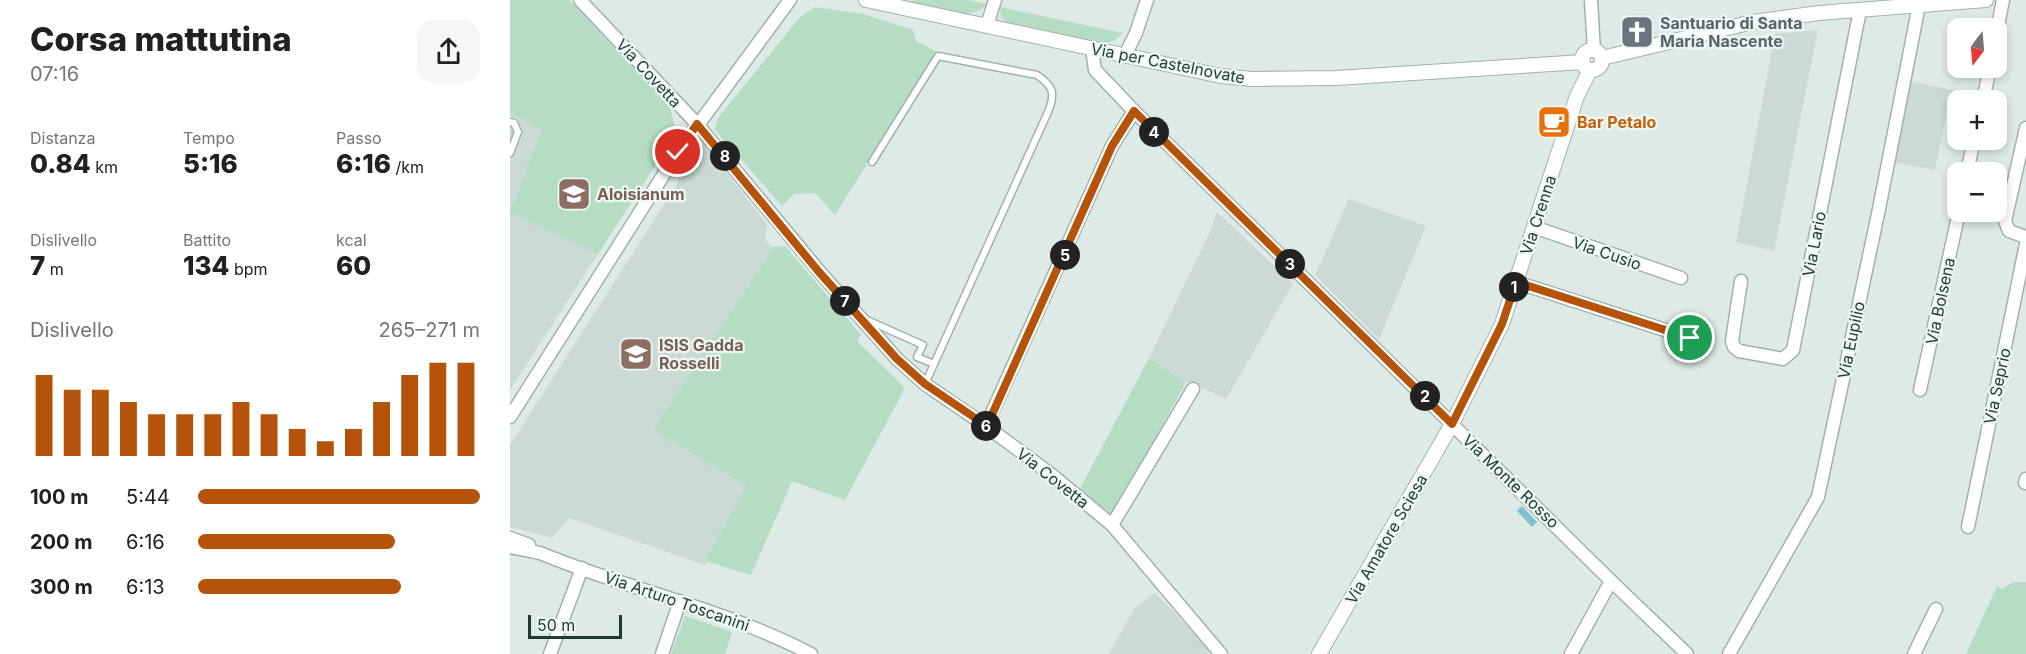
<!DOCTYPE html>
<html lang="it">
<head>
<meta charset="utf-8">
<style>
  body { margin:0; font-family:Inter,sans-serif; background:#f6f6f6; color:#202124; height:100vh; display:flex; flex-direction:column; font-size:22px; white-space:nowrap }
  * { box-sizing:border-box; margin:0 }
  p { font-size:20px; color:#757577 }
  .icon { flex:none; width:33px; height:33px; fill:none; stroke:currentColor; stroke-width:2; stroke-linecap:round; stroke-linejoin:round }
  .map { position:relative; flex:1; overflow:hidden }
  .sheet { display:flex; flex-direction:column; background:#fff; width:510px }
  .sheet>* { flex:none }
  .needle { width:39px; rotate:196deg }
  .controls { position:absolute; left:1437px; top:18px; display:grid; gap:12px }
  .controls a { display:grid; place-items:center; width:60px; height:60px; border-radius:12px; background:#fff; box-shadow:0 3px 9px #0003; font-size:30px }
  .scale { position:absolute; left:18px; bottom:15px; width:94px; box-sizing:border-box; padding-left:6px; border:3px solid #1e3a35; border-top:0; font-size:16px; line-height:21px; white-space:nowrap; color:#1e3a35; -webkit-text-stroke:4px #edf7f3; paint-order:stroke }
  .pin { position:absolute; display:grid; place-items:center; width:51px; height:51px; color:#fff; margin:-26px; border:3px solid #fff; border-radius:50%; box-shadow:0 2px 6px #0007 }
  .km { position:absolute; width:30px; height:30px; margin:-15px; border-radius:50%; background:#222; color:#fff; font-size:16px; line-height:30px; text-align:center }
  .round { display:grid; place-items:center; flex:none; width:63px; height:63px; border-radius:18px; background:#f6f6f6 }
  .overview { display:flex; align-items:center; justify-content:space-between; height:102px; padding:0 30px }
  h1 { font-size:33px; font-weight:800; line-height:45px }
  .figures { display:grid; grid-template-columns:repeat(3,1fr); gap:9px; height:102px; padding:6px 30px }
  .figures div { display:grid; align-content:center }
  .figures b { font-size:26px; font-weight:800 }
  .figures small { font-size:16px; font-weight:400 }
  .figures p { font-size:16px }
  .chart { height:168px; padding:12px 30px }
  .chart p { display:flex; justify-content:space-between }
  .chart svg { width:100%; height:108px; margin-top:6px; stroke:#b45309; stroke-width:6 }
  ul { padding:0 30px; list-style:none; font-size:20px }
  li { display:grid; grid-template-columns:96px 72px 1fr; align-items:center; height:45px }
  li i { height:15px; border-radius:8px; background:#b45309 }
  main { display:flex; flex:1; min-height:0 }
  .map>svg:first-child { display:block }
</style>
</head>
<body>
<main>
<section class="sheet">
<div class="overview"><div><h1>Corsa mattutina</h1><p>07:16</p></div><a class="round"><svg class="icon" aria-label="share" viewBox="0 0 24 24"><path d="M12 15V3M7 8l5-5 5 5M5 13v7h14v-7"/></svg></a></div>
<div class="figures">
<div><p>Distanza</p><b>0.84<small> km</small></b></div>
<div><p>Tempo</p><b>5:16</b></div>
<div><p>Passo</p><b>6:16<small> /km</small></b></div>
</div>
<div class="figures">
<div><p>Dislivello</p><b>7<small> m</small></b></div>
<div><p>Battito</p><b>134<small> bpm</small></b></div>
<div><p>kcal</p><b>60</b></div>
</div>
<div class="chart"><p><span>Dislivello</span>265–271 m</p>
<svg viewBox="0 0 160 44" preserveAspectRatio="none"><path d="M5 44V11M15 44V17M25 44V17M35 44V22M45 44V27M55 44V27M65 44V27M75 44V22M85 44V27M95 44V33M105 44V38M115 44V33M125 44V22M135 44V11M145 44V6M155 44V6"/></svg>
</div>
<ul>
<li><b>100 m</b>5:44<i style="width:100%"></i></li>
<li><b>200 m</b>6:16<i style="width:70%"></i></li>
<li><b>300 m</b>6:13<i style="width:72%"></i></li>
</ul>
</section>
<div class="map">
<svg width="1516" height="654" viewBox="0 0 1516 654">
  <rect width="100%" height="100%" fill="#ddeae5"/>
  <g fill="#cbdad4">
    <path d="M0,0h59l101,108 6,25 -166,257z"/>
    <path d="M1308,30l-44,221 -38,-9 39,-208z"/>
    <path d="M1400,81l43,9 -7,26 -11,54 -42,-8z"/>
    <path d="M185,142l9,1 63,82 -2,15 8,7 -120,183 93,56 -41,79 -136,-47 -17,20 -42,-11v-82l169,-264 -1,-12z"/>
    <path d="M839,199l77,27 -47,113 -64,-64z"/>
    <path d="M707,212l76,72 -67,115 -27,-13 -13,-4 -37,-24 60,-124z"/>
    <path d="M645,593l55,57 -3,4h-98l25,-45z"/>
  </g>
  <g fill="#b4ddc3">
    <path d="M0,0h59l101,108 6,25 -78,121 -88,-41 32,-83 -32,-18z"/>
    <path d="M402,0h55l20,4c-13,19 -53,3 -73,-1z"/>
    <path d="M305,7l48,7 50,16 3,11 21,11 -102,163 -20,-22 -21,1 -12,12 -67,-76 3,-12 82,-101z"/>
    <path d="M490,7l123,26 -8,7 -11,4 -97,-22 -6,-5z"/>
    <path d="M275,246l76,89 -4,6 48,47 -60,112 -53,-19 -41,94 -46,-14 41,-75 -93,-56 120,-183z"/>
    <path d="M639,358l37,24 -72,132h-5l-29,-25z"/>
    <path d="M1503,582h13v72h-60l31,-68 5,3z"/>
    <path d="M175,616l47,16 -7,22h-54z"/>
  </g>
  <path fill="#82bfd2" d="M1012,506l15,16 -5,5 -15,-16z"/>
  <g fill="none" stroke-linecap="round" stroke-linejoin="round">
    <defs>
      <g id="service">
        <path d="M0,122l4,1 4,9 -8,21"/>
        <path d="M362,162l66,-106 99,19c16,11 19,18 11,37l-123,272"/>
        <path d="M357,320l56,25 -6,12 17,7"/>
      </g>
      <g id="minor">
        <path d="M70,0l117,124 122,147 78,88 28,25 61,42 66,49 60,50 109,129"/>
        <path d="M1081,0l3,51"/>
        <path d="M477,25l8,-25"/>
        <path d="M1486,36l7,-36"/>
        <path d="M582,48l3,22 39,41 477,470 76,73"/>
        <path d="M615,55l11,-22 11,-33"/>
        <path d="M1473,100l7,-32"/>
        <path d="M1516,128l-21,93 4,10 17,6"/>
        <path d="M1457,172l7,-32"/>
        <path d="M1024,227l147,51"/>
        <path d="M1231,281l-9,60 2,6 5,4 44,8 10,-9 67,-340"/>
        <path d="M1006,282l174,56"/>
        <path d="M1410,390l39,-178"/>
        <path d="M0,417l168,-265 112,-152"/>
        <path d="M476,426l126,-280 22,-35"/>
        <path d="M1515,483l1,-4"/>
        <path d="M602,525l81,-136"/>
        <path d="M1458,527l58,-283"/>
        <path d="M0,538l19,7"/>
        <path d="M0,547l30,6c89,37 185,56 271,101"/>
        <path d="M40,654l32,-86"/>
        <path d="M152,654l18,-53"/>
        <path d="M1061,654l40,-73"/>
        <path d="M1219,654l89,-157 61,-288 40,-204"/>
        <path d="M1404,654l22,-45"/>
      </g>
      <g id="tertiary">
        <path d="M356,0l355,76 31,3 84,-1 247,-16"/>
        <circle cx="1082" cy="60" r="10"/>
        <path d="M1092,58l151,-36 66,-9 167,-13"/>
        <path d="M809,654l133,-230 50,-100 75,-228 13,-26"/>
      </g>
    </defs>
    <use href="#service" stroke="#a0b2ad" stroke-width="9"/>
    <use href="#minor" stroke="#a0b2ad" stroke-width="15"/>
    <use href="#tertiary" stroke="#a0b2ad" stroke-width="16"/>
    <use href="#service" stroke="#fff" stroke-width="6"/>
    <use href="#minor" stroke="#fff" stroke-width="12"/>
    <use href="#tertiary" stroke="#fff" stroke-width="14"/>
  </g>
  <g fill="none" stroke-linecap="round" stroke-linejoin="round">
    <defs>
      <path id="route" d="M168,152l19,-28 122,148 78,87 28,25 62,42 125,-280 22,-35 318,313 50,-100 14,-42 174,56"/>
    </defs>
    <use href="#route" stroke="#fff" stroke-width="12"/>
    <use href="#route" stroke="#b45309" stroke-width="8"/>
  </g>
  <defs>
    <symbol id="church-square" viewBox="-11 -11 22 22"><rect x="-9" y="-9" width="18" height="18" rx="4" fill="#6b7280" stroke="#edf7f3"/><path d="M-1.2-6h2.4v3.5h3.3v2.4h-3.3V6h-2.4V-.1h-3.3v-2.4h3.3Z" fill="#fff"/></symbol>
    <symbol id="cafe-square" viewBox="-11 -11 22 22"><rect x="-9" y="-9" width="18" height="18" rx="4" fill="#e8710a" stroke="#edf7f3"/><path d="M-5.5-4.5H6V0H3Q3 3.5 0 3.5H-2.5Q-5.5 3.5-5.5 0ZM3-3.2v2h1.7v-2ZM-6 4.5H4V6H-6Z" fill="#fff"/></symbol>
    <symbol id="university-square" viewBox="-11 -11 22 22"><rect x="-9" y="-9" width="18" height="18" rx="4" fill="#8d6e63" stroke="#edf7f3"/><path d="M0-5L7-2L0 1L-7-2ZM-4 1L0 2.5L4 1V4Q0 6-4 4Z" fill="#fff"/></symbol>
    <symbol id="school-square" viewBox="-11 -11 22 22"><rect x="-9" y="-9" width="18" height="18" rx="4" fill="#8d6e63" stroke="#edf7f3"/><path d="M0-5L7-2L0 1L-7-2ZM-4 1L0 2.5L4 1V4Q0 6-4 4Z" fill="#fff"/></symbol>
  </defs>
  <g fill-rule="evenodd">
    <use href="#church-square" x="1108" y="13" width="38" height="38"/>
    <use href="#cafe-square" x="1025" y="103" width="38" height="38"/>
    <use href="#university-square" x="45" y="175" width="38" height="38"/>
    <use href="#school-square" x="107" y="335" width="38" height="38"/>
  </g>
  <g text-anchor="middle" stroke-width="4.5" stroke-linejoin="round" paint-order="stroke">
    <g font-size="16" font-weight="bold" fill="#5b616d" stroke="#edf7f3" text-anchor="start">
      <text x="1150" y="29">Santuario di Santa<tspan x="1150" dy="18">Maria Nascente</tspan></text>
    </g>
    <g font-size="16" fill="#1e3a35" stroke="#edf7f3">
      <text transform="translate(658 63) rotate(11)" y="6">Via per Castelnovate</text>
      <text transform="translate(139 73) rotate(47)" y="6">Via Covetta</text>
      <text transform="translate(1028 215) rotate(-72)" y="6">Via Crenna</text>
      <text transform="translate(1304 244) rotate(-79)" y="6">Via Lario</text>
      <text transform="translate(1097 253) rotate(19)" y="6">Via Cusio</text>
      <text transform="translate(1430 301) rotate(-78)" y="6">Via Bolsena</text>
      <text transform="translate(1341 340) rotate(-78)" y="6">Via Eupilio</text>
      <text transform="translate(1487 386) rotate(-78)" y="6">Via Seprio</text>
      <text transform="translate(543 478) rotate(38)" y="6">Via Covetta</text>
      <text transform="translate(1001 481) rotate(44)" y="6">Via Monte Rosso</text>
      <text transform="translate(876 539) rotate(-60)" y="6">Via Amatore Sciesa</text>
      <text transform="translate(167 601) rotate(19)" y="6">Via Arturo Toscanini</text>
    </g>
    <g font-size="16" font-weight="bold" fill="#c56008" stroke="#edf7f3" text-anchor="start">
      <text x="1067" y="128">Bar Petalo</text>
    </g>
    <g font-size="16" font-weight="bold" fill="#785e54" stroke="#edf7f3" text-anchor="start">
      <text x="87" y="200">Aloisianum</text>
      <text x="149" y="351">ISIS Gadda<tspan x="149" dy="18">Rosselli</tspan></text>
    </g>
  </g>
</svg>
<div class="controls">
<a><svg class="needle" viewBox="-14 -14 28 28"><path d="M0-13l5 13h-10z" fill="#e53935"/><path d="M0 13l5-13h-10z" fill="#757577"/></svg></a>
<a>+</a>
<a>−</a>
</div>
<div class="scale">50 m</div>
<div class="pin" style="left:1180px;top:338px;background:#1e9e55"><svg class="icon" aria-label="arrive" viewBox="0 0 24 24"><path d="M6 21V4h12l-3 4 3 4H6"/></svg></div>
<div class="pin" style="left:168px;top:152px;background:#d93025"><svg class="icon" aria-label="check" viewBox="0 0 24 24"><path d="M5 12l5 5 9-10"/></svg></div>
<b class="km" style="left:1004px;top:287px">1</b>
<b class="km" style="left:915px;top:396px">2</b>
<b class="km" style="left:780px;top:264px">3</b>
<b class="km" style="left:644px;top:132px">4</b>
<b class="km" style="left:555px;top:255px">5</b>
<b class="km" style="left:476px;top:426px">6</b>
<b class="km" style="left:335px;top:301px">7</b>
<b class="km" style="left:215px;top:156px">8</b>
</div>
</main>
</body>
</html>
